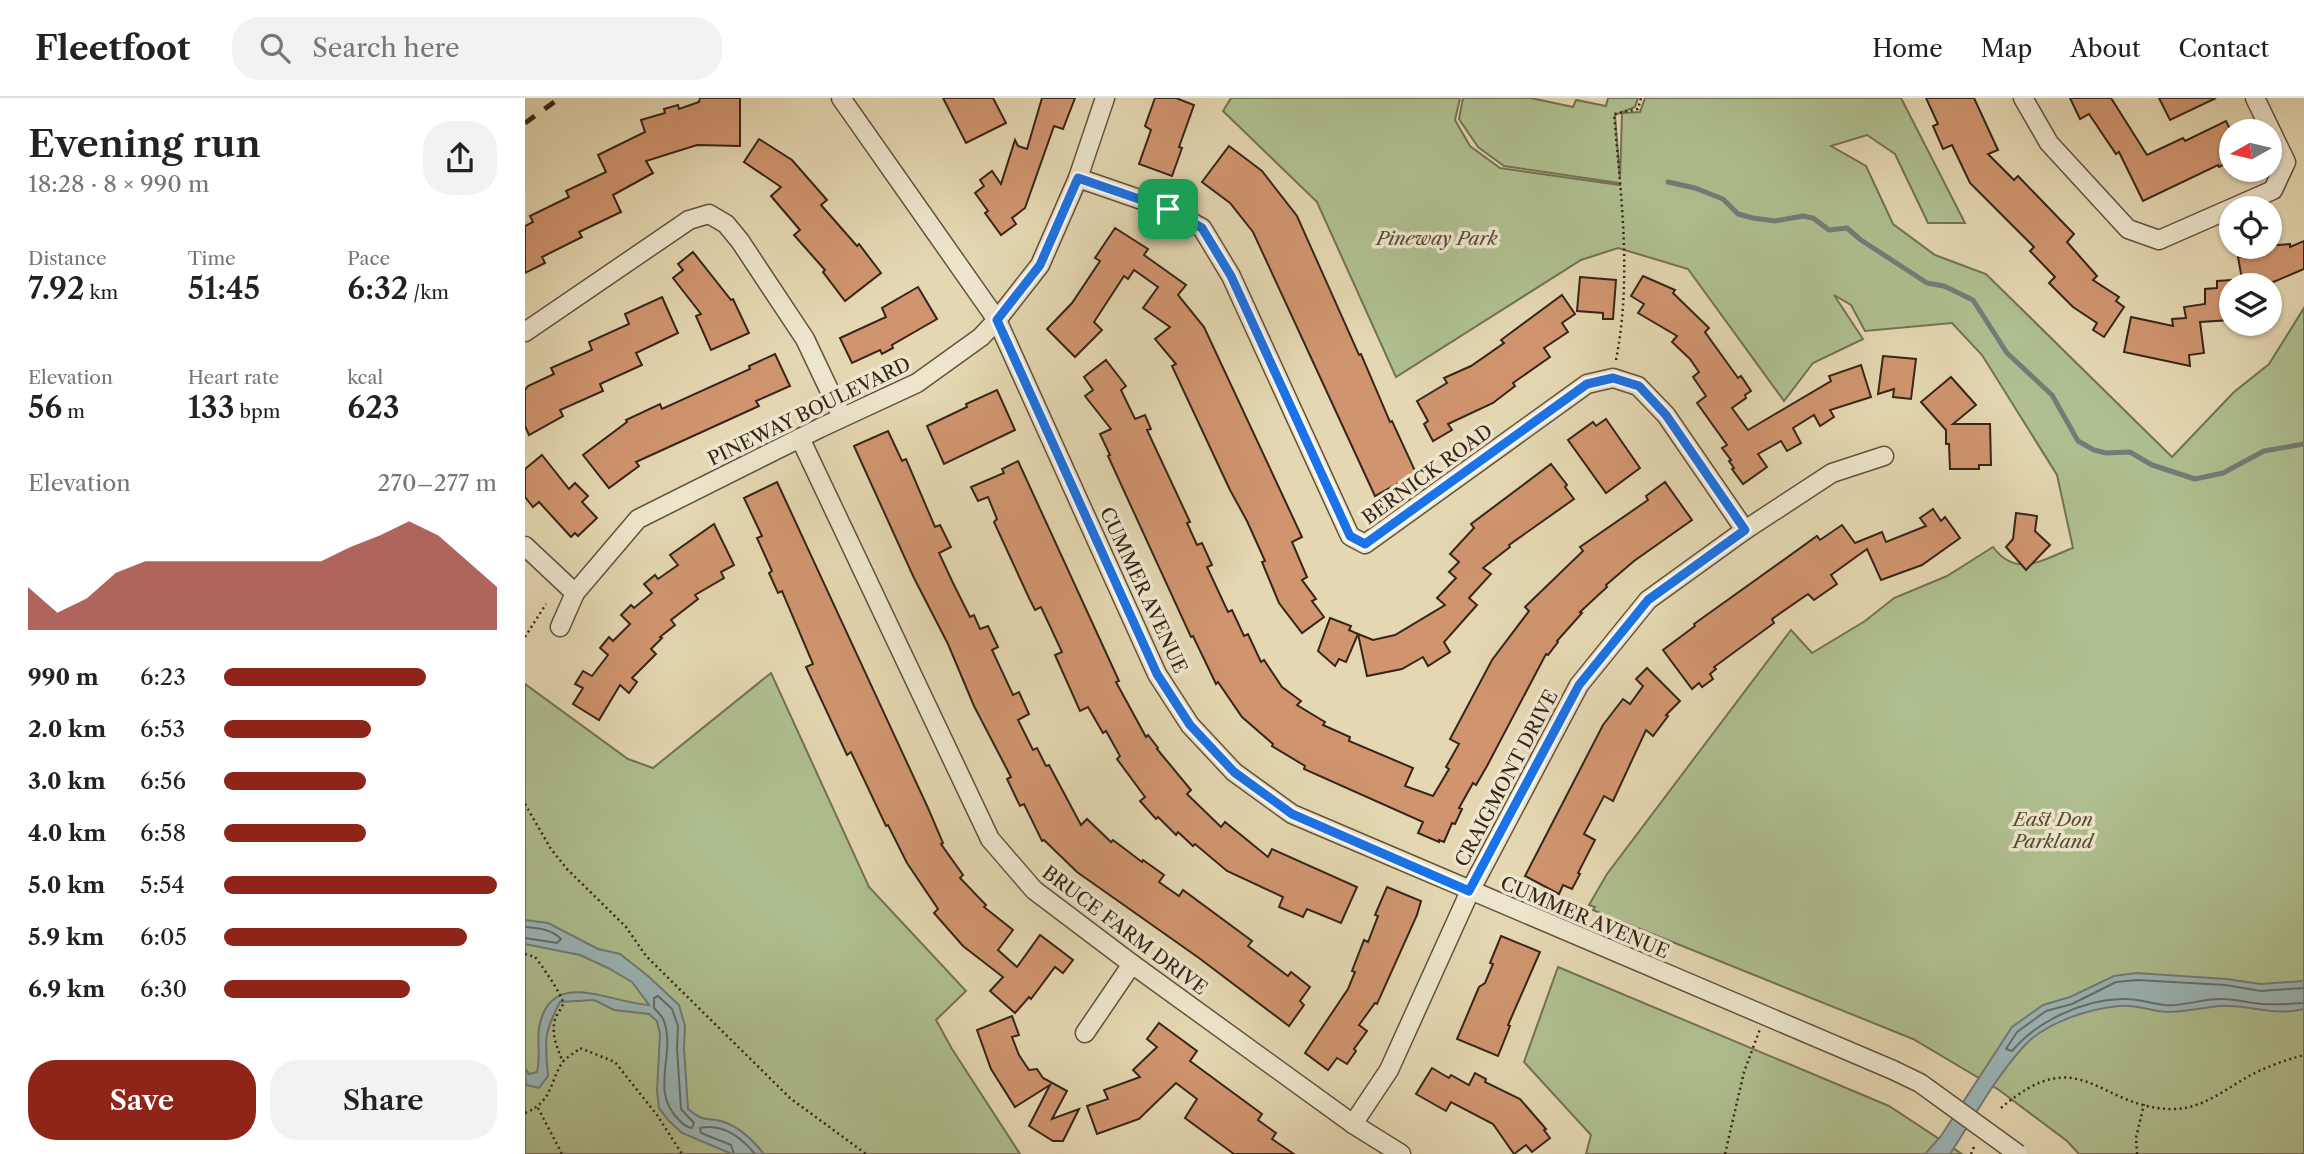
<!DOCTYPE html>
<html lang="en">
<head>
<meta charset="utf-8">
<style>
  body { margin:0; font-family:"Libre Caslon Text",serif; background:#f2f2f2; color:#222; height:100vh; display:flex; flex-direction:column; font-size:26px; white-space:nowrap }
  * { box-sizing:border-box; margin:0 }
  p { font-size:23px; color:#767676 }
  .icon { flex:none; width:38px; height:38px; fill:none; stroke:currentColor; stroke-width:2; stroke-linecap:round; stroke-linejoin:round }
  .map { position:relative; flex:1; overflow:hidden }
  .panel { display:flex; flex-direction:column; background:#fff; width:525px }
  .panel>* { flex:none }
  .needle { width:46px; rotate:262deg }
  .fabs { position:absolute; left:1694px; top:21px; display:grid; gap:14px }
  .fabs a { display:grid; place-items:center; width:63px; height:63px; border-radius:50%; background:#fff; box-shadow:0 2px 5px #0004; font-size:35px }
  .pin { position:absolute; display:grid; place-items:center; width:60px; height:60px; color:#fff; margin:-30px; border-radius:14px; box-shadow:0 4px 10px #0006 }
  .round { display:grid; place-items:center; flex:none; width:74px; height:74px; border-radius:28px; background:#f2f2f2 }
  .headline { display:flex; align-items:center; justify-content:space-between; height:119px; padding:0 28px }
  h1 { font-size:38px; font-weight:600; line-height:52px }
  .metrics { display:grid; grid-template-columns:repeat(3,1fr); gap:10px; height:119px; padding:7px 28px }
  .metrics div { display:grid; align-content:center }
  .metrics b { font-size:30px; font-weight:600 }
  .metrics small { font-size:19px; font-weight:400 }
  .metrics p { font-size:19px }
  .chart { height:196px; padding:14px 28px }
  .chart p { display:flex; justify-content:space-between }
  .chart svg { width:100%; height:126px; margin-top:7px; fill:#8f2418; opacity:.7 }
  .action { display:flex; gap:14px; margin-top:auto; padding:14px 28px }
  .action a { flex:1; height:80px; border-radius:28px; background:#8f2418; color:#fff; font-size:28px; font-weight:600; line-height:80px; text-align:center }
  .action a+a { background:#f2f2f2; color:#222 }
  ul { padding:0 28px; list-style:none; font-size:23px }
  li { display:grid; grid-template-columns:112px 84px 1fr; align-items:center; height:52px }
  li i { height:18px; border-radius:9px; background:#8f2418 }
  header { display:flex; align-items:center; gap:42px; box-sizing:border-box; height:98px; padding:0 35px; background:#fff; border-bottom:2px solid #e0e0e0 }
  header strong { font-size:33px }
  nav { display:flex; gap:38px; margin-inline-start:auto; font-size:24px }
  .search { width:490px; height:63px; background:#f2f2f2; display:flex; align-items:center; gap:18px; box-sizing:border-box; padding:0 24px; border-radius:28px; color:#767676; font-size:26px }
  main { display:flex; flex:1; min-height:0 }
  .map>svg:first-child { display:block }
</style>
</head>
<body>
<header>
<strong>Fleetfoot</strong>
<div class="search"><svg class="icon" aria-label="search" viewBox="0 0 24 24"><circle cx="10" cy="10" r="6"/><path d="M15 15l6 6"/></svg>Search here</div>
<nav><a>Home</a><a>Map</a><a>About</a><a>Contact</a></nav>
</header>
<main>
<section class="panel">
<div class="headline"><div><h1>Evening run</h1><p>18:28 · 8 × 990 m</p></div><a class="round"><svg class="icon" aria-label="share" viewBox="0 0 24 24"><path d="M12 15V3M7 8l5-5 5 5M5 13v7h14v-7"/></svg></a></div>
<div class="metrics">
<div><p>Distance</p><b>7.92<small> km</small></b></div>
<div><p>Time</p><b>51:45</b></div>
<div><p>Pace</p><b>6:32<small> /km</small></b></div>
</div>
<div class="metrics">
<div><p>Elevation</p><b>56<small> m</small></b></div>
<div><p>Heart rate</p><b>133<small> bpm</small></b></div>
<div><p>kcal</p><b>623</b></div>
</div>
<div class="chart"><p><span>Elevation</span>270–277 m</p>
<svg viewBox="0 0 160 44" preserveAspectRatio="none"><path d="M0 44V29L10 38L20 33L30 24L40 20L50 20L60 20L70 20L80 20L90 20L100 20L110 15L120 11L130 6L140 11L150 20L160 29V44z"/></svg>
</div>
<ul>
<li><b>990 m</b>6:23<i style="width:74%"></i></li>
<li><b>2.0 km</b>6:53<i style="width:54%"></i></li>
<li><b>3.0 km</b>6:56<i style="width:52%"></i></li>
<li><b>4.0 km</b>6:58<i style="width:52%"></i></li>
<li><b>5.0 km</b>5:54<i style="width:100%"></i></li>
<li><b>5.9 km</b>6:05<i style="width:89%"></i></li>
<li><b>6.9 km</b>6:30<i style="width:68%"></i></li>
</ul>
<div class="action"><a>Save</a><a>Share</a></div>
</section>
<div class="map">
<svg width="1779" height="1056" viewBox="0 0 1779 1056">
  <rect width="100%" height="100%" fill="#e4d7b1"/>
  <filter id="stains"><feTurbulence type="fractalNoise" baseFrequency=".00286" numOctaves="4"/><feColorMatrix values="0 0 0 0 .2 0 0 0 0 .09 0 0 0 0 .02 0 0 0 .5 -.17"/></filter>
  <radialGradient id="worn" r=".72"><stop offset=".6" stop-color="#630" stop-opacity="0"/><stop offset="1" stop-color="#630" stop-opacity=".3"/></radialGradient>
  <g fill="#afbf8f" stroke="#737254" stroke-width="2">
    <path d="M706,0h229l-5,22 15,26 30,22 120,17v-2l-116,-17 -26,-19 -19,-28 4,-21h68l42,9 3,-7 30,6 2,-8h30l-3,9 -20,8 5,63 2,-65 18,-1 5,-14h256l64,125h-37l-33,-69 -28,-19 -36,11 35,20 27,58 42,31 51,19 186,183 62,-65 35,-28 35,-56v846h-225l-12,-13 -68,-51 -86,-51 -320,-129 2,-3 -6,-2 18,-31 184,-244 21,23 53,-32 29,-23 53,-22 46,-29c24,32 50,12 80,1l-16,-73 -75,-120 -30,-32 -87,8 -14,-26 -17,-10 29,44 -50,24 -29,38 -96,-132 -70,-21 -37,12 -185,117 -79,-175 -94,-91z"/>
    <path d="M246,575l98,214 97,104 -30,29 16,29 68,105h-495v-470l103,75 25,9z"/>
    <path d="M1033,869l331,139 73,48h-376l5,-19 -67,-73z"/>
  </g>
  <g fill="#9bb6b8" stroke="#737c78" stroke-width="2">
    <path d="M0,822l23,3 50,26 22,5 28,22 31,29 6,21 -1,22 4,61c18,15 18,7 36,13 17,6 29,18 40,32h-32l-50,-21 -13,-12 -10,-13 -2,-17 3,-57 -3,-13 -8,-7 -35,-4 -20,-10 -34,2c-17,32 -15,39 -12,74l-9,12 -13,-3 -1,-17 4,6 8,-2c4,-15 0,-29 2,-44 11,-62 71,-25 110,-23l-17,-23 -24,-14 -28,-13 -55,-11z"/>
    <path d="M1611,875l90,6 35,5 43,-3v28c-28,8 -57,-5 -85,-3 -18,2 -34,6 -53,6 -16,-1 -31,-8 -47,-6 -31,3 -71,16 -93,38 -30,32 -52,73 -76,110h-25l16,-18 71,-109 31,-22 27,-8 44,-21z"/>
  </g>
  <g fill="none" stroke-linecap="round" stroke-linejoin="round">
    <g stroke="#696e68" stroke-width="2">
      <path d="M0,829c13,1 27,2 36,12l-4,4 -32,-5"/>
      <path d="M1779,890l-43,3 -36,-6 -88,-5 -21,2 -44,22 -26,7 -29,21 -11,17 6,2c24,-29 70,-51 109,-52 15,-1 28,4 43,6 20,2 39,-7 59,-6 13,0 25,4 38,5 14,1 29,0 43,-1"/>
      <path d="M133,898l14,13 6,17 -1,22 4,61 13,14 -2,5c-6,-1 -9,-4 -13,-8 -30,-29 -3,-65 -15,-99 -2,-5 -6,-9 -10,-13v-10z"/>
      <path d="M209,1056l-3,-9 -30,-12 -1,-5c22,-5 41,9 55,26"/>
    </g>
    <path stroke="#737c78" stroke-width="5" d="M1143,84l27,6 28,11 15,15 15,4 22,3 28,-5 10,2 16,12 18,-2 14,12 66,43 17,3 29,14 34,53 45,42 26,46 16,9 12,3 24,-1 22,13 43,14 28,-6 41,-22 40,-7"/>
  </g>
  <g fill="#d0956f" stroke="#372519" stroke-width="2">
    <path d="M175,0h40v48l-43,-1 -51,16 7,12 -40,22 8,17 -42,20 3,5 -40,20 3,6 -20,10v-47l8,-4 -3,-6 39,-19 -3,-6 40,-19 -8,-17 47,-23 -4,-12 24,-7 -1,-4 14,-4 1,4 20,-7z"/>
    <path d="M418,0h50l13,25 -40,20z"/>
    <path d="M517,0h33l-12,31 -9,-3 -29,82 -13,10 4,6 -15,11 -16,-22 3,-2 -13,-18 9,-7 -4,-6 12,-9 9,13 14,-44 3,6 9,3z"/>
    <path d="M630,0h21l18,7 -15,42 3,1 -10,28 -33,-12 12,-34 -6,-4z"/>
    <path d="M1401,0h48l24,52 -10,4 26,26 4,-4 56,58 -7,8 30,34 -4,4 26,17 -3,4 8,6 -20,30 -11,-7 4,-7 -24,-16 -24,-24 6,-6 -25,-26 4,-4 -64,-64 -18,-38 -9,4 -10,-23 5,-2z"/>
    <path d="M1545,0h41l36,57 36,-17 2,3 41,-20 5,10v30l-12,6 -1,-2 -75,36 -24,-49 -3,2 -27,-40 -9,5z"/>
    <path d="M1634,0h57l-46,22z"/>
    <path d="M234,41l33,21 35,40 -6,5 36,41 2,-2 22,29 -36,28 -22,-29 2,-2 -31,-35 6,-5 -29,-34 10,-9 -37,-25z"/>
    <path d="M704,48l33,25 35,45 62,139 2,-1 29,68 2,-1 24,52 -41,23 -122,-264 -23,-29 -28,-21z"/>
    <path d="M590,130l33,21 -4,6 42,30 -8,10 26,32 98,210 -10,5 15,35 -5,3 14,19 -4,2 12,16 -22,16 -23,-30 -17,-41 3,-1 -18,-40 -17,-31 -58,-124 4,-2 -21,-25 15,-12 -27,-19 15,-21 -24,-17 -6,9 -4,-3 -30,46 8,8 -27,27 -28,-28 25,-26 28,-42 -5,-3z"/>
    <path d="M1779,143v28l-33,14 -28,2 -5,-28 14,-2 -2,-8 40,-3v3z"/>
    <path d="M168,154l38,48 2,-1 16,34 -38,17 -15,-34 5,-2 -28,-36 10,-8 -5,-6z"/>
    <path d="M1118,178l32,14 -2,3 36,35 -4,4 33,46 3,-2 10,15 -6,4 1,3 -14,10 16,22 83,-49 -2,-5 32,-11 10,32 -41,13 4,7 -14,9 -6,-11 -21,13 8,15 -14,8 -6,-10 -23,13 9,13 -24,17 -11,-15 2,-1 -5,-7 2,-1 -9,-12 5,-3 -30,-42 9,-7 -13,-19 6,-5 -9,-13 -18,-17 5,-6 -39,-23 6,-9 -13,-8z"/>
    <path d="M1055,179l36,3 -3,39h-10v-6l-26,-2z"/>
    <path d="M1706,182v40l-31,2 4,31 -15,2 1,11 -66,-14 7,-35 42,9 -1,-7 14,-1 -2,-11 21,-3v-15l12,-1v-7z"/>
    <path d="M393,189l19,32 -45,26 1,3 -11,6 -2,-4 -28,13 -12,-25 46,-21 -4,-9z"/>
    <path d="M1037,197l13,19 -13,9 6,9 -24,16 6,9 -37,26 2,3 -22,17 -45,21 4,6 -19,11 -9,-17 4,-3 -11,-20 30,-18 -3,-5 27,-12 33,-23 -3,-3z"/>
    <path d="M137,199l16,36 -42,20 6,12 -42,19 3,7 -43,19 3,6 -34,19 -4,-9v-36l3,-4 26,-12 -3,-6 41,-18 -3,-8 40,-18 -4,-10z"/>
    <path d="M250,256l15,32 -34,15 3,5 -123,56 3,4 -30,22 -26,-33 44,-33 -1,-2 34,-16 2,5 88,-40 -1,-3z"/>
    <path d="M1358,258l33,3 -5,40 -18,-2 1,-8 -16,5z"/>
    <path d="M581,262l20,26 -5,4 14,29 10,-4 6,14 -4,1 43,92 -3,1 10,22 5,-2 10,22 -5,2 21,45 4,-2 12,26 4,-2 13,28 3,-2 18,27 19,14 -4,4 28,17 -2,3 27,12 -1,4 64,27 -8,18 28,10 16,-27 -3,-2 13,-23 -9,-5 42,-79 37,-49 -4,-4 58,-56 -3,-4 68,-47 -2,-4 19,-14 27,38 -58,41 -28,24 1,2 -27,25 2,1 -25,28 1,1 -10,13 -2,-1 -59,112 -11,19 -3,-2 -14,25 3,1 -7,15 -3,-1 -8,19 -5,-2v2l-21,-9 5,-11 -119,-53 1,-3 -33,-20 1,-2 -31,-27 -24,-35 -2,2 -23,-48 -2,1 -83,-181 2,-1 -10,-21 11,-5 -26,-33 8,-6 -9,-13z"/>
    <path d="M1426,279l25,28 -23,19h37l1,41h-12v4h-29l-1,-25h-3v-14l-25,-28z"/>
    <path d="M472,292l18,40 -71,34 -17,-38 40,-19 -1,-3z"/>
    <path d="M1081,321l34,49 -34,25 -38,-53 25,-18 3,4z"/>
    <path d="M363,333l14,30 4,-2 29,68 5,-2 11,22 -12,6 14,30 17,34 4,-2 6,14 8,-3 10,21 -6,3 21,45 6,-3 10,22 -11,6 15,30 4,-2 9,18 3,-1 32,60 6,-6 24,23 2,-2 29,22 1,-2 21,15 -5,7 20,14 4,-6 69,51 -4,5 40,30 3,-4 19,15 -10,14 4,4 -15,21 -90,-68 -122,-86 -33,-32 -2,1 -18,-37 -4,2 -13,-27 4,-2 -37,-71 -26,-62 -34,-66 -60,-132z"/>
    <path d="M17,357l27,34 6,-6 13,13 -6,6 15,16 -19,18 -3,-3 -4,4 -32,-35 -6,5 -8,-10v-28z"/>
    <path d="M493,363l101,220 -3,1 30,55 2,-2 10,13 -1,1 34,41 -4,4 34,33 4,-5 43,35 4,-8 85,38 -16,36 -34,-14 -4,8 -24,-10 4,-10 -56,-26 -32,-27 -2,2 -15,-14 -2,3 -18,-18 -2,2 -16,-18 5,-4 -28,-38 3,-3 -14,-25 -3,2 -15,-26 -8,4 -25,-56 7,-3 -21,-45 -6,3 -6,-12 -35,-76 3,-3 -9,-22 -10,4 -7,-14 33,-14 -2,-4z"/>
    <path d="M1026,366l16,21 -2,2 9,12 -65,46 1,2 -27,21 8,6 -22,24 8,7 -33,37 6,10 -22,14 -5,-9 -21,12 -35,7 -9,-42 15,6 22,-5 50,-30 -8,-7 19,-20 -7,-6 10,-10 -9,-8 24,-26 -3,-4z"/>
    <path d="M252,384l151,326 15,35 -2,1 22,31 -3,3 26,27 -2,2 29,23 -15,20 19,17 23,-32 33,25 -10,13 -8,-6 -24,32 -2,-2 -14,16 -25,-22 13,-14 -40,-31 -29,-33 4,-4 -31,-46 -19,-38 -2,1 -35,-74 -4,3 -41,-88 7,-3 -31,-73 -4,2 -9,-20 3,-2 -15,-33 5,-2 -18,-38z"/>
    <path d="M1408,411l8,12 4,-4 15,21 -38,27 -41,15 -14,-31 -36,26 6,9 -23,16 -6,-6 -36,25 2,4 -60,44 2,2 -6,5 3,5 -11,8 -3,-4 -7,6 -29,-39 32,-24 -1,-2 123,-88 3,4 22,-15 13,18 27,-11 4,10 40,-16 -6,-8z"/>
    <path d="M1491,415l21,3 -2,15 15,14 -24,25 -20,-23 7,-8z"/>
    <path d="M189,426l20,41 -13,7 3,6 -29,17 3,4 -27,21 4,5 -15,12 2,1 -11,11 5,5 -24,24 5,4 -8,11 -9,-8 -21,35 -26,-16 10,-16 -8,-4 8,-13 9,5 16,-21 -8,-7 9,-11 4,4 17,-17 -9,-9 10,-10 3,3 18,-15 -8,-9 11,-9 3,4 20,-14 -8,-10z"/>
    <path d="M805,520l21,8 -2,4 9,4 -12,28 -7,-3 -4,7 -17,-15z"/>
    <path d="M1122,570l33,33 -14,14 2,1 -15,20 -7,-6 -33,71 -9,-5 -20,38 11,6 -17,33 2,1 -8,15 -9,-4 -4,9 -34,-18 78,-151 20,-26 7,5 13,-18 -7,-7z"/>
    <path d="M862,789l34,14 -4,14 -40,89 -2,-1 -16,22 8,6 -13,18 2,2 -9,13 -10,-6 -9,12 -23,-17 43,-64 7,-17 -3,-1 12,-31 4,2 10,-26 -3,-1z"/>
    <path d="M976,838l39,16 -32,73 2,1 -12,30 -41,-17 22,-52 6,-4 8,-19 -3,-1z"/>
    <path d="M487,918l7,19 -7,2 7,18 10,15 8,-1 6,9 24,13 -15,28 27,-10 -16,32h-10l-24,-15 21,-41 -35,22 -24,-38 -14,-39z"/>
    <path d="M634,925l38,28 -7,10 72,53 -4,6 18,13 -4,6 22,15h-60l-49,-36 12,-19 -21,-16 -37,36 -42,15 -10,-28 21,-7 -4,-9 36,-13 -7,-7 24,-23 -10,-8z"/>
    <path d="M907,970l17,10 2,-3 18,10 6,-12 11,6 -1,3 35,17 26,30 -2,1 6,8 -18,14 -6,-7 -12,9 -21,-30 -42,-22 -5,9 -30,-17z"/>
  </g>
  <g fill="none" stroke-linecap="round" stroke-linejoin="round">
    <defs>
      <g id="minor">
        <path d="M316,0l156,222 160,354 33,51 44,47 58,42 601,256"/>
        <path d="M1498,0l26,45 79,86 31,11 114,-50 13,-28 -31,-64"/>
        <path d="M553,80l90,31 34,19 29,48 119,260 15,8 222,-160 26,-6 25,8 28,29 79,115"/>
        <path d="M0,234l164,-112 20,-6 17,10 14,17 65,98 37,78"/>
        <path d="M275,340l190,401 44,51 98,74 221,160 48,30"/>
        <path d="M0,448l50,47"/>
        <path d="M35,529l15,-34 63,-74 182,-91 97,-45 64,-46 16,-17 43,-55 38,-87 27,-80"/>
        <path d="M560,935l47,-69"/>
        <path d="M828,1026l36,-54 81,-179 109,-206 69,-85 97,-70 87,-57 52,-17"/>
      </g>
    </defs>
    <use href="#minor" stroke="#62523f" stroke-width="21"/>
    <g stroke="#372519" stroke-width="2.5" stroke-dasharray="2 3.5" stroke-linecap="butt">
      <path d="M1091,262c16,-82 5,-163 -2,-246l24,-5 3,-11"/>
      <path d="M0,539l21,-33"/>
      <path d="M0,706l26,45 16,20 59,58 20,29 144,142 76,56"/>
      <path d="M0,856l10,3c5,6 29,40 28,47 -1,4 -6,10 -8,15 -4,15 2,29 8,43"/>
      <path d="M13,1010l24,46"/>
      <path d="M1476,1010c81,-70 98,3 175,1 27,-1 50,-20 73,-33 17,-9 36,-16 55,-21"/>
      <path d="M0,1015c27,-11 24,-29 37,-50 4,-6 13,-10 18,-15l35,14 42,53 25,39"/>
      <path d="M1200,1056l19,-82 16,-43"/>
      <path d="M1446,1056l3,-7"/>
      <path d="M1612,1056l-1,-16 8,-34"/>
    </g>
    <use href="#minor" stroke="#ede5cc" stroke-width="18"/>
    <path stroke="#372519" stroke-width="5" stroke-dasharray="12 12" stroke-linecap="butt" d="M0,25l35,-25"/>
    <defs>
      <path id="minor-bridge" d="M1368,972l27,13 98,71"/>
    </defs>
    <use href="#minor-bridge" stroke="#62523f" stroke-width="21" stroke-linecap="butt"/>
    <use href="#minor-bridge" stroke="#ede5cc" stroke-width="18"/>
  </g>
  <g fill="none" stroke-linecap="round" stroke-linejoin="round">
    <defs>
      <path id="route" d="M553,80l90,31 34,19 29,48 119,260 15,8 222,-160 26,-6 26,8 27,29 79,115 -97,70 -69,85 -110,206 -177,-77 -58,-42 -44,-47 -33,-51 -160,-354 43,-55z"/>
    </defs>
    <use href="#route" stroke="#fff" stroke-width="14"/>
    <use href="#route" stroke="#1a73e8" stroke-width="9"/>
  </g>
  <g text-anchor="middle" stroke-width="7" stroke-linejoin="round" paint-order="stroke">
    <g font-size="19" font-style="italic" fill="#554c36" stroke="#ede5cc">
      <text x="912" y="147">Pineway Park</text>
      <text x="1528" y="728">East Don<tspan x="1528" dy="22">Parkland</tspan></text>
    </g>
    <g font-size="19" fill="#372519" stroke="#ede5cc">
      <text transform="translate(284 313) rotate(-26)" y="7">PINEWAY BOULEVARD</text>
      <text transform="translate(902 376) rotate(-36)" y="7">BERNICK ROAD</text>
      <text transform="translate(619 492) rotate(65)" y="7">CUMMER AVENUE</text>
      <text transform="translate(981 680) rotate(-62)" y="7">CRAIGMONT DRIVE</text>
      <text transform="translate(1060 819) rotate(23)" y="7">CUMMER AVENUE</text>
      <text transform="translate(600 832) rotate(37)" y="7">BRUCE FARM DRIVE</text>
    </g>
  </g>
  <rect width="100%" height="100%" filter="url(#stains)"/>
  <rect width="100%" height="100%" fill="url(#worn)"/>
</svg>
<div class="fabs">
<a><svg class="needle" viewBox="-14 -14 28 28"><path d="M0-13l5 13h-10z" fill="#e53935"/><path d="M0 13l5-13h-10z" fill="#767676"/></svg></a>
<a><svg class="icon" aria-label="locate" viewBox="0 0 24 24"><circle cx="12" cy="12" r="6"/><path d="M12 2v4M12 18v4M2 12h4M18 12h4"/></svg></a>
<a><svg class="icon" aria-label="layers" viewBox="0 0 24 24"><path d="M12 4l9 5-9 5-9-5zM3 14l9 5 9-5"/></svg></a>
</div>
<div class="pin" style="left:643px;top:111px;background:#1e9e55"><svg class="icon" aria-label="arrive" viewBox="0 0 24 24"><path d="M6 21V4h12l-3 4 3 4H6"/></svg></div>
</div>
</main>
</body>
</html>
